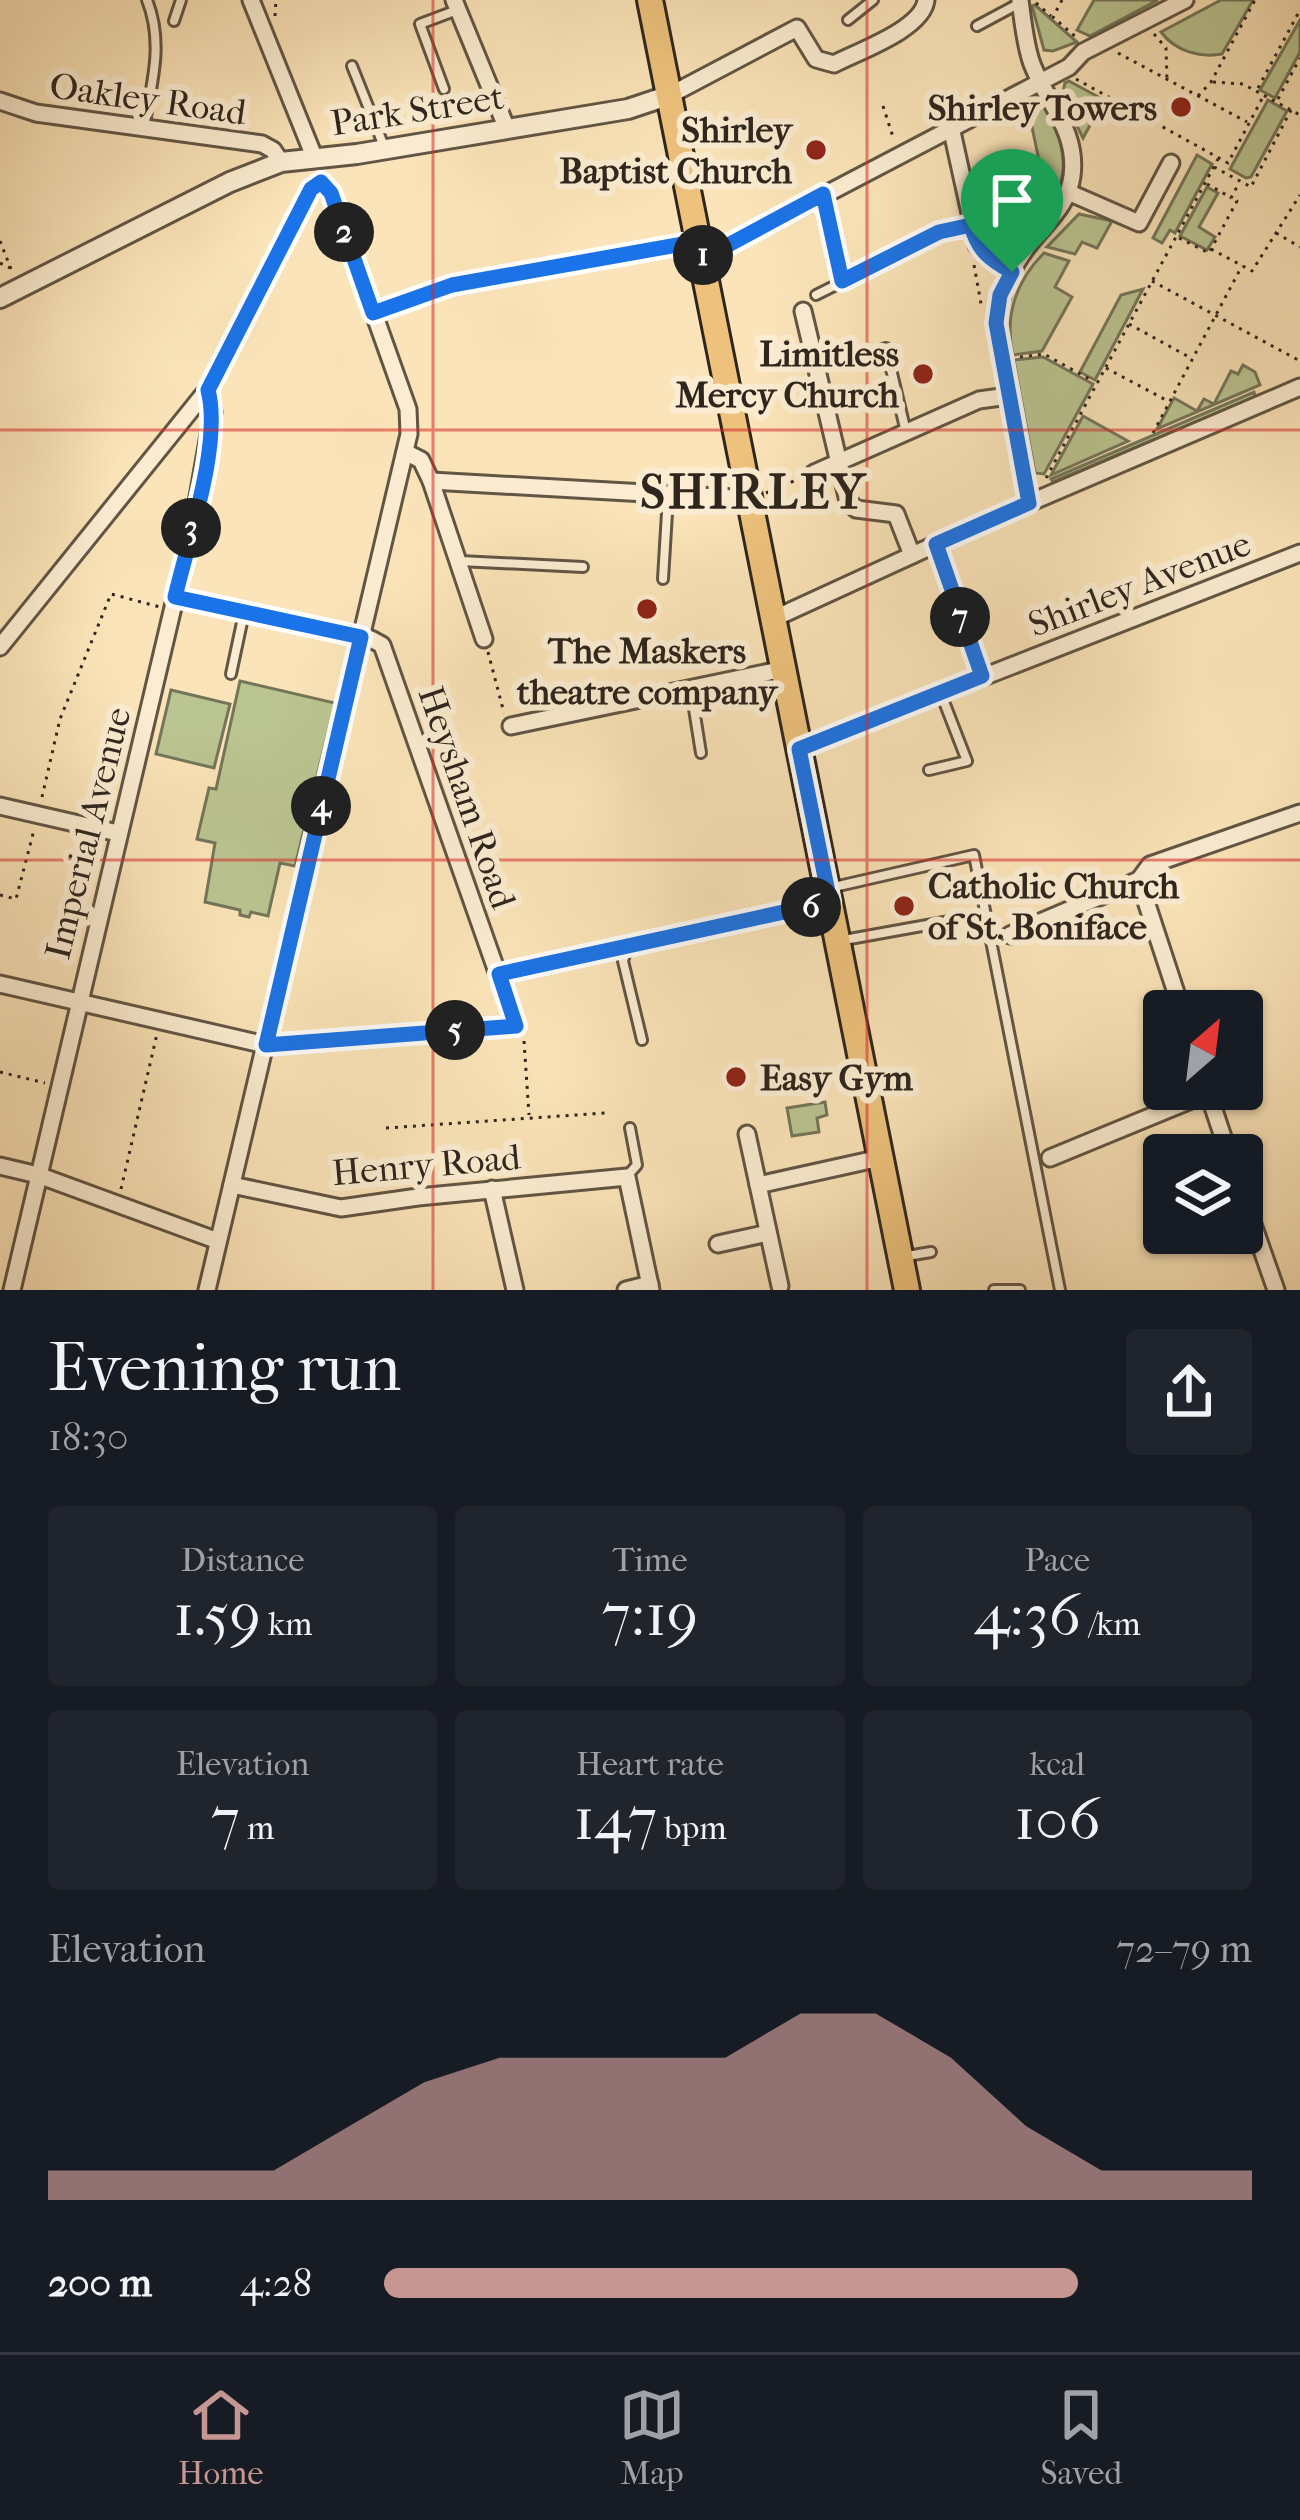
<!DOCTYPE html>
<html lang="en">
<head>
<meta charset="utf-8">
<style>
  body { margin:0; font-family:"IM FELL French Canon",serif; background:#20242c; color:#f1f3f6; height:100vh; display:flex; flex-direction:column; font-size:45px; white-space:nowrap }
  * { box-sizing:border-box; margin:0 }
  p { font-size:39px; color:#9ea1a6 }
  .icon { flex:none; width:66px; height:66px; fill:none; stroke:currentColor; stroke-width:2; stroke-linecap:round; stroke-linejoin:round }
  .map { position:relative; height:1290px; overflow:hidden }
  .details { display:flex; flex-direction:column; background:#171b24; flex:1 }
  .details>* { flex:none }
  .needle { width:78px; rotate:28deg }
  .tools { position:absolute; left:1143px; top:990px; display:grid; gap:24px }
  .tools a { display:grid; place-items:center; width:120px; height:120px; border-radius:12px; background:#171b24; box-shadow:0 3px 9px #0004; font-size:60px }
  .pin { position:absolute; display:grid; place-items:center; width:102px; height:102px; color:#fff; margin:-123px -51px; border-radius:50% 50% 50% 0; rotate:-45deg; box-shadow:0 0 12px #0007 }
  .pin .icon { rotate:45deg }
  .km { position:absolute; width:60px; height:60px; margin:-30px; border-radius:50%; background:#222; color:#fff; font-size:33px; line-height:60px; text-align:center }
  .round { display:grid; place-items:center; flex:none; width:126px; height:126px; border-radius:12px; background:#20242c }
  .summary { display:flex; align-items:center; justify-content:space-between; height:204px; padding:0 48px }
  h1 { font-size:66px; font-weight:600; line-height:90px }
  .figures { display:grid; grid-template-columns:repeat(3,1fr); gap:18px; height:204px; padding:12px 48px }
  .figures div { display:grid; align-content:center; border-radius:12px; background:#20242c; text-align:center }
  .figures b { font-size:60px; font-weight:600 }
  .figures small { font-size:33px; font-weight:400 }
  .figures p { font-size:33px }
  .chart { height:336px; padding:24px 48px }
  .chart p { display:flex; justify-content:space-between }
  .chart svg { width:100%; height:216px; margin-top:12px; fill:#c59692; opacity:.7 }
  ul { padding:0 48px; list-style:none; font-size:39px }
  li { display:grid; grid-template-columns:192px 144px 1fr; align-items:center; height:90px }
  li i { height:30px; border-radius:15px; background:#c59692 }
  .menu { display:flex; justify-content:space-around; align-items:center; height:168px; border-top:3px solid #363941; background:#171b24; font-size:33px; color:#9ea1a6 }
  .menu a { display:grid; justify-items:center; gap:6px }
  .menu .active { color:#c59692 }
  .map>svg:first-child { display:block }
</style>
</head>
<body>
<div class="map">
<svg width="1300" height="1290" viewBox="0 0 1300 1290">
  <rect width="100%" height="100%" fill="#fbe4b9"/>
  <filter id="stains"><feTurbulence type="fractalNoise" baseFrequency=".00167" numOctaves="4"/><feColorMatrix values="0 0 0 0 .2 0 0 0 0 .09 0 0 0 0 .02 0 0 0 .5 -.17"/></filter>
  <radialGradient id="worn" r=".72"><stop offset=".6" stop-color="#630" stop-opacity="0"/><stop offset="1" stop-color="#630" stop-opacity=".3"/></radialGradient>
  <g fill="#bbc592" stroke="#747558" stroke-width="3">
    <path d="M1094,0h64l-68,36 -13,-6z"/>
    <path d="M1221,0h32l-31,54c-22,4 -47,-3 -61,-22z"/>
    <path d="M1035,5l42,37 -24,9 -9,-1 -12,-44z"/>
    <path d="M1300,20v32l-25,46 -15,-8z"/>
    <path d="M1069,81l35,19 -21,38 -21,-42 3,-13z"/>
    <path d="M1268,100l19,11 -36,66 -5,1 -16,-9z"/>
    <path d="M1027,103l16,1c32,54 25,84 -13,132l-4,-3 -14,18 -12,2 -15,-19 48,-26 13,-14z"/>
    <path d="M1197,155l15,9 -37,69 -5,-3 -8,13 -9,-5z"/>
    <path d="M1207,187l11,6 -19,34 16,10 -8,13 -27,-14z"/>
    <path d="M1079,214l33,7 -15,27 -15,-6 -7,12 -28,-7z"/>
    <path d="M1044,253l25,8 -14,26 17,10 -30,54 -29,4c-9,-39 3,-74 31,-102z"/>
    <path d="M1143,289l-48,91 -15,-8 41,-77z"/>
    <path d="M1043,357l50,27 -49,90 -9,-1 -21,-113z"/>
    <path d="M1243,365l12,7 5,13 -103,44 17,-31 23,13 7,-12 10,5 17,-33 7,3z"/>
    <path d="M1254,392l1,5 -202,85 -2,-3z"/>
    <path d="M1083,416l45,25 -77,34z"/>
    <path d="M240,681l95,22 -40,163 -15,-3 -12,53 -17,-4 -2,5 -9,-2v-5l-35,-8 10,-59 -18,-4 12,-51 7,1z"/>
    <path d="M171,690l59,14 -16,64 -58,-14z"/>
    <path d="M825,1102l2,13 -10,3 2,14 -27,4 -5,-28z"/>
  </g>
  <g fill="none" stroke-linecap="round" stroke-linejoin="round">
    <defs>
      <g id="service">
        <path d="M848,20l25,-20"/>
        <path d="M174,21l7,-21"/>
        <path d="M977,26l41,-22"/>
        <path d="M352,66l33,83"/>
        <path d="M444,89l-24,-65 37,-14"/>
        <path d="M144,127c8,-44 20,-84 3,-127"/>
        <path d="M816,295l26,-13"/>
        <path d="M866,354l20,-6 20,84"/>
        <path d="M460,561l123,6"/>
        <path d="M663,579l5,-83"/>
        <path d="M231,674l13,-61"/>
        <path d="M691,690l10,63"/>
        <path d="M929,770l38,-9 -26,-67"/>
        <path d="M834,887l140,-32 86,435"/>
        <path d="M844,940l122,-22"/>
        <path d="M627,948l-4,13 19,79"/>
        <path d="M628,1175l9,-10 -7,-37"/>
        <path d="M907,1256l24,-4"/>
        <path d="M994,1290h26"/>
      </g>
      <g id="minor">
        <path d="M251,0l64,159"/>
        <path d="M454,0l53,129"/>
        <path d="M1020,0c3,21 5,45 12,64 15,39 46,67 40,112 -4,31 -27,47 -44,70 -18,23 -28,48 -32,77l33,180"/>
        <path d="M670,95l127,-67 19,31 18,5c25,-13 89,-35 92,-64"/>
        <path d="M0,101l36,12 226,31 11,6 8,12"/>
        <path d="M951,127l26,118 8,10 27,16"/>
        <path d="M1068,192l71,31 32,-60"/>
        <path d="M823,194l19,87 97,-49 32,-7"/>
        <path d="M704,258l365,-191 14,-15 102,-52"/>
        <path d="M803,311l45,190 8,8 40,5 16,41"/>
        <path d="M373,313l78,-28 250,-44"/>
        <path d="M405,452l16,8 10,21 53,158"/>
        <path d="M814,473l165,-73 29,-4"/>
        <path d="M431,481l321,18"/>
        <path d="M936,544l46,132"/>
        <path d="M775,618l205,-94 320,-137"/>
        <path d="M0,647l207,-257 104,-201 10,-7 10,11 77,216 1,25 -202,856"/>
        <path d="M511,726l273,-57"/>
        <path d="M799,749l501,-196"/>
        <path d="M0,806l118,27"/>
        <path d="M1010,935l129,-55"/>
        <path d="M499,974l330,-72"/>
        <path d="M0,984l266,61 250,-19 -134,-381 -11,-6 -196,-42"/>
        <path d="M1182,1011l-43,-131 11,-15 150,-52"/>
        <path d="M1207,1089l22,66"/>
        <path d="M747,1134l33,152"/>
        <path d="M1050,1158l158,-65"/>
        <path d="M0,1166l38,9 180,66"/>
        <path d="M232,1185l109,23 77,-11 209,-20 24,113"/>
        <path d="M758,1185l122,-27"/>
        <path d="M492,1189l23,101"/>
        <path d="M1242,1193l34,97"/>
        <path d="M718,1244l50,-11"/>
        <path d="M12,1290l183,-776 18,-102 -6,-22"/>
        <path d="M626,1290l24,-6"/>
      </g>
      <path id="tertiary" d="M0,298l230,-116 51,-20 76,-8 271,-45 42,-14"/>
      <path id="primary" d="M650,0l257,1290"/>
    </defs>
    <use href="#service" stroke="#615544" stroke-width="14"/>
    <use href="#minor" stroke="#615544" stroke-width="21"/>
    <use href="#tertiary" stroke="#615544" stroke-width="24"/>
    <use href="#primary" stroke="#2e251d" stroke-width="30"/>
    <g stroke="#2e251d" stroke-width="3" stroke-dasharray="3 6" stroke-linecap="butt">
      <path d="M1062,0l-9,17 24,21"/>
      <path d="M1036,3l15,13"/>
      <path d="M275,16l1,-16"/>
      <path d="M1154,34l12,14 1,32"/>
      <path d="M1118,53l129,69"/>
      <path d="M1076,79l152,84 36,-68"/>
      <path d="M1213,82l30,2 57,31"/>
      <path d="M1258,88l42,-78"/>
      <path d="M1198,96l13,-14 44,-82"/>
      <path d="M1278,99l22,-41"/>
      <path d="M883,106l11,34"/>
      <path d="M1214,167l37,20 40,-77"/>
      <path d="M1207,184l23,13"/>
      <path d="M1276,233l24,14"/>
      <path d="M1179,238l30,15 28,-52 -6,-3 8,-15"/>
      <path d="M0,241l11,28"/>
      <path d="M1211,249l41,22 48,-76"/>
      <path d="M0,263l10,5"/>
      <path d="M974,265l8,44"/>
      <path d="M1152,281l148,80"/>
      <path d="M1129,324l60,33"/>
      <path d="M1020,357l24,-3 49,27"/>
      <path d="M1106,368l60,32"/>
      <path d="M1153,433l89,-167"/>
      <path d="M1046,478l172,-319"/>
      <path d="M766,493l35,-15"/>
      <path d="M488,652l16,61"/>
      <path d="M42,797l18,-78 51,-125 49,13"/>
      <path d="M0,895l16,4 18,-69"/>
      <path d="M524,1041l5,74"/>
      <path d="M0,1072l45,11"/>
      <path d="M386,1128l219,-15"/>
      <path d="M121,1189l36,-155"/>
    </g>
    <use href="#service" stroke="#fcedd2" stroke-width="8"/>
    <use href="#minor" stroke="#fcedd2" stroke-width="15"/>
    <use href="#tertiary" stroke="#fcedd2" stroke-width="18"/>
    <use href="#primary" stroke="#eec27c" stroke-width="24"/>
  </g>
  <g fill="none" stroke-linecap="round" stroke-linejoin="round">
    <defs>
      <path id="route" d="M321,182l10,11 42,120 79,-28 248,-44 4,17 119,-64 19,87 97,-49 32,-7c7,26 18,34 41,47l-12,23 -4,28 33,180 -93,41 46,132 -183,73 31,153 -331,72 17,52 -250,19 95,-408 -186,-40c13,-56 47,-153 33,-207l103,-201z"/>
    </defs>
    <use href="#route" stroke="#fff" stroke-width="24"/>
    <use href="#route" stroke="#1a73e8" stroke-width="15"/>
  </g>
  <path fill="none" stroke="#d62828" stroke-width="3" stroke-opacity="0.55" d="M433,0v1290M867,0v1290M0,430h1300M0,860h1300"/>
  <g fill="#8f2418" stroke="#fcedd2" stroke-width="4.5">
    <circle cx="1181" cy="107" r="12"/>
    <circle cx="816" cy="150" r="12"/>
    <circle cx="923" cy="374" r="12"/>
    <circle cx="647" cy="609" r="12"/>
    <circle cx="904" cy="906" r="12"/>
    <circle cx="736" cy="1077" r="12"/>
  </g>
  <g text-anchor="middle" stroke-width="12" stroke-linejoin="round" paint-order="stroke">
    <g font-size="36" fill="#2e251d" stroke="#fcedd2">
      <text transform="translate(148 98) rotate(8)" y="13">Oakley Road</text>
      <text transform="translate(417 109) rotate(-9)" y="13">Park Street</text>
      <text transform="translate(1139 583) rotate(-21)" y="13">Shirley Avenue</text>
      <text transform="translate(468 797) rotate(71)" y="13">Heysham Road</text>
      <text transform="translate(87 833) rotate(-76)" y="13">Imperial Avenue</text>
      <text transform="translate(426 1164) rotate(-5)" y="13">Henry Road</text>
    </g>
    <g font-size="36" font-weight="bold" fill="#2e251d" stroke="#fcedd2" text-anchor="end">
      <text x="1157" y="120">Shirley Towers</text>
      <text x="792" y="142">Shirley<tspan x="792" dy="41">Baptist Church</tspan></text>
      <text x="899" y="366">Limitless<tspan x="899" dy="41">Mercy Church</tspan></text>
      <text x="647" y="663" text-anchor="middle">The Maskers<tspan x="647" dy="41">theatre company</tspan></text>
      <text x="928" y="898" text-anchor="start">Catholic Church<tspan x="928" dy="41">of St. Boniface</tspan></text>
      <text x="760" y="1090" text-anchor="start">Easy Gym</text>
    </g>
    <g font-size="48" font-weight="bold" letter-spacing="3" fill="#2e251d" stroke="#fcedd2">
      <text x="754" y="508">SHIRLEY</text>
    </g>
  </g>
  <rect width="100%" height="100%" filter="url(#stains)"/>
  <rect width="100%" height="100%" fill="url(#worn)"/>
</svg>
<div class="tools">
<a><svg class="needle" viewBox="-14 -14 28 28"><path d="M0-13l5 13h-10z" fill="#e53935"/><path d="M0 13l5-13h-10z" fill="#9ea1a6"/></svg></a>
<a><svg class="icon" aria-label="layers" viewBox="0 0 24 24"><path d="M12 4l9 5-9 5-9-5zM3 14l9 5 9-5"/></svg></a>
</div>
<div class="pin" style="left:1012px;top:272px;background:#1e9e55"><svg class="icon" aria-label="arrive" viewBox="0 0 24 24"><path d="M6 21V4h12l-3 4 3 4H6"/></svg></div>
<b class="km" style="left:703px;top:255px">1</b>
<b class="km" style="left:344px;top:232px">2</b>
<b class="km" style="left:191px;top:528px">3</b>
<b class="km" style="left:321px;top:806px">4</b>
<b class="km" style="left:455px;top:1030px">5</b>
<b class="km" style="left:811px;top:907px">6</b>
<b class="km" style="left:960px;top:617px">7</b>
</div>
<section class="details">
<div class="summary"><div><h1>Evening run</h1><p>18:30</p></div><a class="round"><svg class="icon" aria-label="share" viewBox="0 0 24 24"><path d="M12 15V3M7 8l5-5 5 5M5 13v7h14v-7"/></svg></a></div>
<div class="figures">
<div><p>Distance</p><b>1.59<small> km</small></b></div>
<div><p>Time</p><b>7:19</b></div>
<div><p>Pace</p><b>4:36<small> /km</small></b></div>
</div>
<div class="figures">
<div><p>Elevation</p><b>7<small> m</small></b></div>
<div><p>Heart rate</p><b>147<small> bpm</small></b></div>
<div><p>kcal</p><b>106</b></div>
</div>
<div class="chart"><p><span>Elevation</span>72–79 m</p>
<svg viewBox="0 0 160 44" preserveAspectRatio="none"><path d="M0 44V38L10 38L20 38L30 38L40 29L50 20L60 15L70 15L80 15L90 15L100 6L110 6L120 15L130 29L140 38L150 38L160 38V44z"/></svg>
</div>
<ul>
<li><b>200 m</b>4:28<i style="width:80%"></i></li>
</ul>
</section>
<nav class="menu">
<a class="active"><svg class="icon" aria-label="home" viewBox="0 0 24 24"><path d="M3 11l9-7 9 7M6 9v11h12V9"/></svg>Home</a>
<a><svg class="icon" aria-label="map" viewBox="0 0 24 24"><path d="M3 6l6-2 6 2 6-2v14l-6 2-6-2-6 2zM9 4v14M15 6v14"/></svg>Map</a>
<a><svg class="icon" aria-label="saved" viewBox="0 0 24 24"><path d="M7 4h10v16l-5-4-5 4z"/></svg>Saved</a>
</nav>
</body>
</html>
